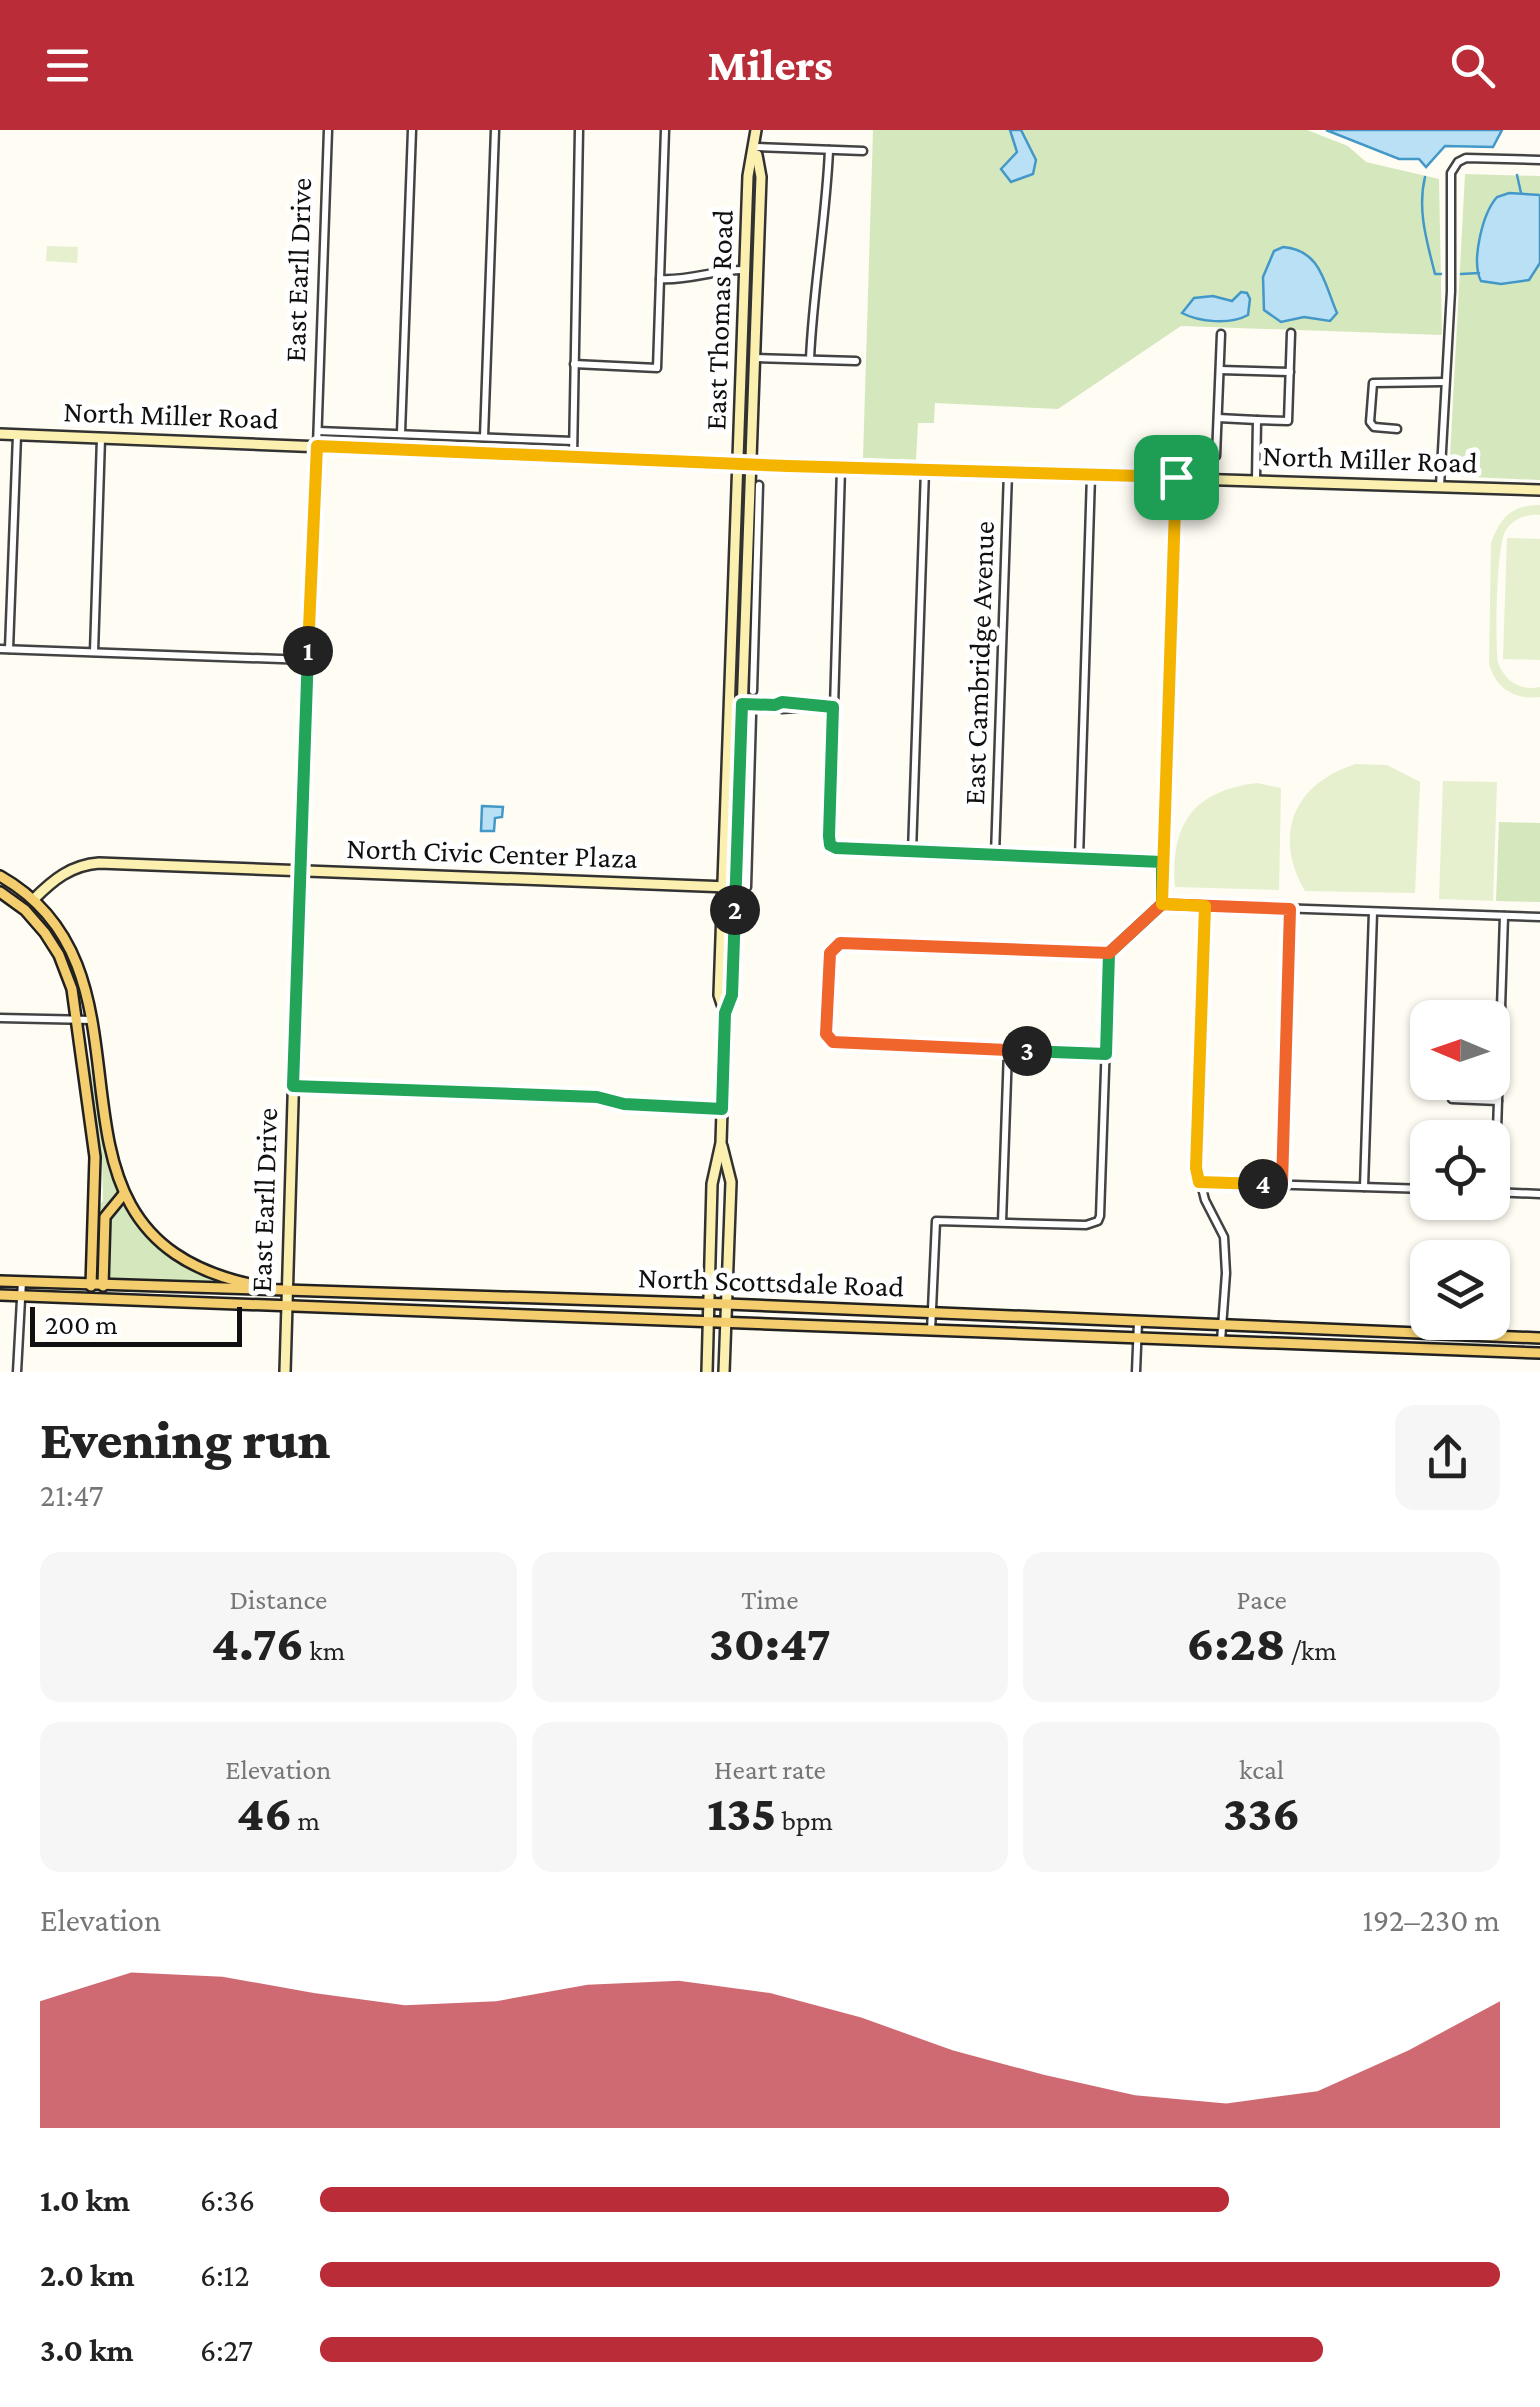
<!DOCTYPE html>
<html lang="en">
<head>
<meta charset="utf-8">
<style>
  body { margin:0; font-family:"Crimson Pro",serif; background:#f6f6f6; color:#222; height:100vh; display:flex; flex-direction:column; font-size:38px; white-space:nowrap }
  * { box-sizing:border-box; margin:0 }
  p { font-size:32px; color:#767676 }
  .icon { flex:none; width:55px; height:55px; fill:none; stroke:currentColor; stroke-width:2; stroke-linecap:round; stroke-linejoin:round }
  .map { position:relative; height:1242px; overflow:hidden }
  .side { display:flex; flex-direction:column; background:#fff; flex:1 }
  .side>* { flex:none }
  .needle { width:65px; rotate:272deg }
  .tools { position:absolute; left:1410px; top:870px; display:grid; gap:20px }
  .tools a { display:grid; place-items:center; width:100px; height:100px; border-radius:20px; background:#fff; box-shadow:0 2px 8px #0004; font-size:50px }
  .scale { position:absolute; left:30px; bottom:25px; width:212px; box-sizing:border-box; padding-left:10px; border:5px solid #101010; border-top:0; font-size:28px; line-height:35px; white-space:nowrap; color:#101010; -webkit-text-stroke:8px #fff; paint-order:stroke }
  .pin { position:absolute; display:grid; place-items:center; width:85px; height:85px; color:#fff; margin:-42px; border-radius:20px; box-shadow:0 5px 15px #0006 }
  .km { position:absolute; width:50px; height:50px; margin:-25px; border-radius:50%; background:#222; color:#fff; font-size:28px; line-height:50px; text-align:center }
  .round { display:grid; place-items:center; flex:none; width:105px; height:105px; border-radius:20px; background:#f6f6f6 }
  .overview { display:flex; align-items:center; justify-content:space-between; height:170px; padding:0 40px }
  h1 { font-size:55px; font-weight:800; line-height:75px }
  .figures { display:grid; grid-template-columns:repeat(3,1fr); gap:15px; height:170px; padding:10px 40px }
  .figures div { display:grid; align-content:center; border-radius:20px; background:#f6f6f6; text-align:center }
  .figures b { font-size:50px; font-weight:800 }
  .figures small { font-size:28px; font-weight:400 }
  .figures p { font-size:28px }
  .chart { height:280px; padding:20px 40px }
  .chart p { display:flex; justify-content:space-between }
  .chart svg { width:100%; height:180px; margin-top:10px; fill:#bb2c39; opacity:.7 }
  ul { padding:0 40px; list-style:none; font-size:32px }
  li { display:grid; grid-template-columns:160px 120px 1fr; align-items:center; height:75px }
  li i { height:25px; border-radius:12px; background:#bb2c39 }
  header { display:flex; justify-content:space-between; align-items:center; height:130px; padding:0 40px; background:#bb2c39; color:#fff; font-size:45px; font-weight:800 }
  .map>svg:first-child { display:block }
</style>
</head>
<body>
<header><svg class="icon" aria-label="menu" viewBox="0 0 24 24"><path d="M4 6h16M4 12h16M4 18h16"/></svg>Milers<svg class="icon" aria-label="search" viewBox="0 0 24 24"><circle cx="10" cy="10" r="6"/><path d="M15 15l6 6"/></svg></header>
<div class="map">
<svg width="1540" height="1242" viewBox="0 0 1540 1242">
  <rect width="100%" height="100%" fill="#fefcf3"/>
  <g fill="#d5e8bd">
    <path d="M873,0h434l41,16 18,16 73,17 3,156 -261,-9 -123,83 -123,-6 -1,20h-16l-2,37 -53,-2z"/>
    <path d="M1465,44l75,2v304l-91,-4z"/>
    <path d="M1499,692l41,1v79l-44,-1z"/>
    <path d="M85,906c3,21 8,41 11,61 14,96 28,140 119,185l-2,2 -102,-3 -16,-7 3,-68 5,-5 -1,-41 -7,-31z"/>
  </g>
  <g fill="#e6f0ce">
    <path d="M47,116l31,1 -1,16 -31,-2z"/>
    <path d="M1540,375v10c-14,-1 -26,3 -34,15 -10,13 -11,113 -8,133 8,19 22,28 42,24v10c-25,3 -44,-8 -51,-33l2,-121c9,-25 20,-38 49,-38z"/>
    <path d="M1507,408l33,1v121l-37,-1z"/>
    <path d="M1356,634l31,1 33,17 -5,111 -110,-2c-33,-56 -11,-108 51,-127z"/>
    <path d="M1443,651l54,1 -4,119 -54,-2z"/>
    <path d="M1257,653l24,5 -2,102 -104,-3c-5,-63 18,-96 82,-104z"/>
  </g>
  <g fill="#b9e0f4" stroke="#4398c8" stroke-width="2.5">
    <path d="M1010,0h11l15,30 -3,14 -22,8 -10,-13 16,-17z"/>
    <path d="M1326,0h176l-9,17 -48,-1 -19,21 -7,-8h-20z"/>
    <path d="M1509,63l31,2v68l-11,17 -28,4 -20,-3c-10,-19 1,-67 16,-84z"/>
    <path d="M1283,117c38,3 41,36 54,66l-7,8 -26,-4 -23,5 -17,-12 -1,-33 11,-26z"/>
    <path d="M1241,162l6,1 3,6 -2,16c-18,10 -49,7 -66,-2l12,-15 19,-2 19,5z"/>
    <path d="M482,676l21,1 -1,10 -7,1 -1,13h-13z"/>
  </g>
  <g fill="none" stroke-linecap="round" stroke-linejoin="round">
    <g stroke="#4398c8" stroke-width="2.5">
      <path d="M1517,45l4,18"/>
      <path d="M1425,47c-8,33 2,65 10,97h6"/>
      <path d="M1461,144l18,-1"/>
    </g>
    <defs>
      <g id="street">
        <path d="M755,17l108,4"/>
        <path d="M660,149c30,2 56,-10 85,-9"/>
        <path d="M754,228l102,3"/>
        <path d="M810,229c3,-70 16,-139 19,-209"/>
        <path d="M574,234l83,4 8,-238"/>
        <path d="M1220,240l70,2"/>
        <path d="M1218,288l39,2"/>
        <path d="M1397,299l-23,-2 -4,-5 3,-39 70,-1"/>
        <path d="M318,301l255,10"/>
        <path d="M401,303l11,-303"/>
        <path d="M484,307l11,-307"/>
        <path d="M317,316l11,-316"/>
        <path d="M1216,326l5,-122"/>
        <path d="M573,327l6,-327"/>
        <path d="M841,338l-11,377 6,3 327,14"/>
        <path d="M1256,350l1,-60 31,1 3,-88"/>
        <path d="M1440,356l11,-195v-118l7,-11 8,-4 74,2"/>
        <path d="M0,519l308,11"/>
        <path d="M9,519l8,-214"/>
        <path d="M94,522l7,-214"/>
        <path d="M753,561l6,-206"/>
        <path d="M730,573l45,2 7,-3 51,5"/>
        <path d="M775,575l7,4 28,-2"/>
        <path d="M912,722l13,-382"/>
        <path d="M995,725l13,-383"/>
        <path d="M1079,728l12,-383"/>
        <path d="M747,757l5,-172"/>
        <path d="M1162,774l378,13"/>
        <path d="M1205,776l-8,262 8,32 19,37 2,36 -5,68"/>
        <path d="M1456,876l45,1"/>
        <path d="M0,888l92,2"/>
        <path d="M1106,924l-273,-11 -7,-9 4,-81 10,-10 269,10"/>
        <path d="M294,956l303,11 27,7 98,5"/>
        <path d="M1452,969l46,2"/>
        <path d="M1199,1052l229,7"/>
        <path d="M1282,1054l8,-275"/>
        <path d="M1364,1057l9,-275"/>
        <path d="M1492,1062l48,2"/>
        <path d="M1495,1062l9,-276"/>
        <path d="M1002,1092l6,-172"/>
        <path d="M931,1201l5,-110 150,4 12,-4 2,-5 9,-263 53,-49 14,-425"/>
        <path d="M17,1242l5,-91"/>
        <path d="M1136,1242l2,-50"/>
      </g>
      <g id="secondary">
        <path d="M0,304l841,34 699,22"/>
        <path d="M34,769c19,-19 37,-34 65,-36l629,24"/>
        <path d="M725,882l7,-17 29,-818 -4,-22"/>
        <path d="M722,1016l9,36 -7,190"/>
        <path d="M285,1242l16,-542 16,-384"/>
        <path d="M707,1242l5,-188 9,-41 4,-130 -6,-18 29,-819 8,-46"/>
      </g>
      <g id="primary">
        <path d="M0,746c179,101 9,358 254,409"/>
        <path d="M0,762l25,18 20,23 14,22 13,34 23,168 -4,129"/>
        <path d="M0,1151l727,23 813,34"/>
        <path d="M103,1156l2,-69 18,-22"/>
        <path d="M0,1165l1540,58"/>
      </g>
    </defs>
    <use href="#street" stroke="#434343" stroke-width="11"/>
    <use href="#secondary" stroke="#323232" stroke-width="14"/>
    <use href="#primary" stroke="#212121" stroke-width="14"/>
    <use href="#street" stroke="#fff" stroke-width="6"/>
    <use href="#secondary" stroke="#fcf0b1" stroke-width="9"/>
    <use href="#primary" stroke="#f3cd6e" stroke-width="9"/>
  </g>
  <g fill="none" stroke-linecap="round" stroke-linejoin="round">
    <defs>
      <path id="split-1" d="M308,521l9,-205 471,20 388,11"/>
      <path id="split-2" d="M308,521l-15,435 304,11 27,7 98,5 3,-96 7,-18 3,-85"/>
      <path id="split-3" d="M735,780l7,-206 33,1 7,-3 51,5 -4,129 1,9 6,3 326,14v42l-53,49 -3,101 -79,-3"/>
      <path id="split-4" d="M1027,921l-194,-9 -7,-8 4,-81 10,-10 269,10 53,-49 128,5 -8,275h-19"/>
      <path id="split-5" d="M1176,347l-14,427 43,2 -9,262 3,14 64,2"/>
    </defs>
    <use href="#split-1" stroke="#fff" stroke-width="20"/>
    <use href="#split-2" stroke="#fff" stroke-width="20"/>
    <use href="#split-3" stroke="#fff" stroke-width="20"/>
    <use href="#split-4" stroke="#fff" stroke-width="20"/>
    <use href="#split-5" stroke="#fff" stroke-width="20"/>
    <use href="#split-1" stroke="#f5b400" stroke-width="12"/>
    <use href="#split-2" stroke="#22a559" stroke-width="12"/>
    <use href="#split-3" stroke="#22a559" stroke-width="12"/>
    <use href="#split-4" stroke="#f0652b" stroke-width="12"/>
    <use href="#split-5" stroke="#f5b400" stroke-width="12"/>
  </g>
  <g text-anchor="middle" stroke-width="10" stroke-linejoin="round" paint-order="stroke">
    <g font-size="30" fill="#101010" stroke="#fff">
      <text transform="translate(298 140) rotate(-88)" y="10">East Earll Drive</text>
      <text transform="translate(719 190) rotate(-88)" y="10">East Thomas Road</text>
      <text transform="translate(171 285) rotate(2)" y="10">North Miller Road</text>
      <text transform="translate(1370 329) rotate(2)" y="10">North Miller Road</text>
      <text transform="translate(979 533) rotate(-88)" y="10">East Cambridge Avenue</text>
      <text transform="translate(492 723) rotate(2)" y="10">North Civic Center Plaza</text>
      <text transform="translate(264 1070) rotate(-88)" y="10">East Earll Drive</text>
      <text transform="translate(771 1152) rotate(2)" y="10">North Scottsdale Road</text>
    </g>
  </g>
</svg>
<div class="tools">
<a><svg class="needle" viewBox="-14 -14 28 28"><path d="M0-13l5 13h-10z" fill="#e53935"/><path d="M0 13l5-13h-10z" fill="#767676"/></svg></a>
<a><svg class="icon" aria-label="locate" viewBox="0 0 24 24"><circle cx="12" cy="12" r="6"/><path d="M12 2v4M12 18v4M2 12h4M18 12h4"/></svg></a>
<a><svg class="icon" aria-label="layers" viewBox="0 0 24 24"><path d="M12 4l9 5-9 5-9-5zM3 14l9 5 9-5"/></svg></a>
</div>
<div class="scale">200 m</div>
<div class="pin" style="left:1176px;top:347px;background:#1e9e55"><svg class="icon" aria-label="arrive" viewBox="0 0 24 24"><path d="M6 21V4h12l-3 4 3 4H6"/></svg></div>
<b class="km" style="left:308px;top:521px">1</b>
<b class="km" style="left:735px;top:780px">2</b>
<b class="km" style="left:1027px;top:921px">3</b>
<b class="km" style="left:1263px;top:1054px">4</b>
</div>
<section class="side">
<div class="overview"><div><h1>Evening run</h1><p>21:47</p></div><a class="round"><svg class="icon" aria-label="share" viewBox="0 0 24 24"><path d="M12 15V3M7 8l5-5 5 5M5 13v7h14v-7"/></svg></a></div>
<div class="figures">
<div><p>Distance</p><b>4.76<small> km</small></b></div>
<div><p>Time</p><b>30:47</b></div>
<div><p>Pace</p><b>6:28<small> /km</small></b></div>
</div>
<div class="figures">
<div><p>Elevation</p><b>46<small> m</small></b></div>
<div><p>Heart rate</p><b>135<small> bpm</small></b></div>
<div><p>kcal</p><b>336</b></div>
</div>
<div class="chart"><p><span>Elevation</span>192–230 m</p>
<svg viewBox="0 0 160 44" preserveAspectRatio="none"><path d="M0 44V13L10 6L20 7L30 11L40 14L50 13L60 9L70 8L80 11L90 17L100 25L110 31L120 36L130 38L140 35L150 25L160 13V44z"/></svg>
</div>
<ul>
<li><b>1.0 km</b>6:36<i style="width:77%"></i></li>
<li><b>2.0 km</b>6:12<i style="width:100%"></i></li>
<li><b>3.0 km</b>6:27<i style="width:85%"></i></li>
</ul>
</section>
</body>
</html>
